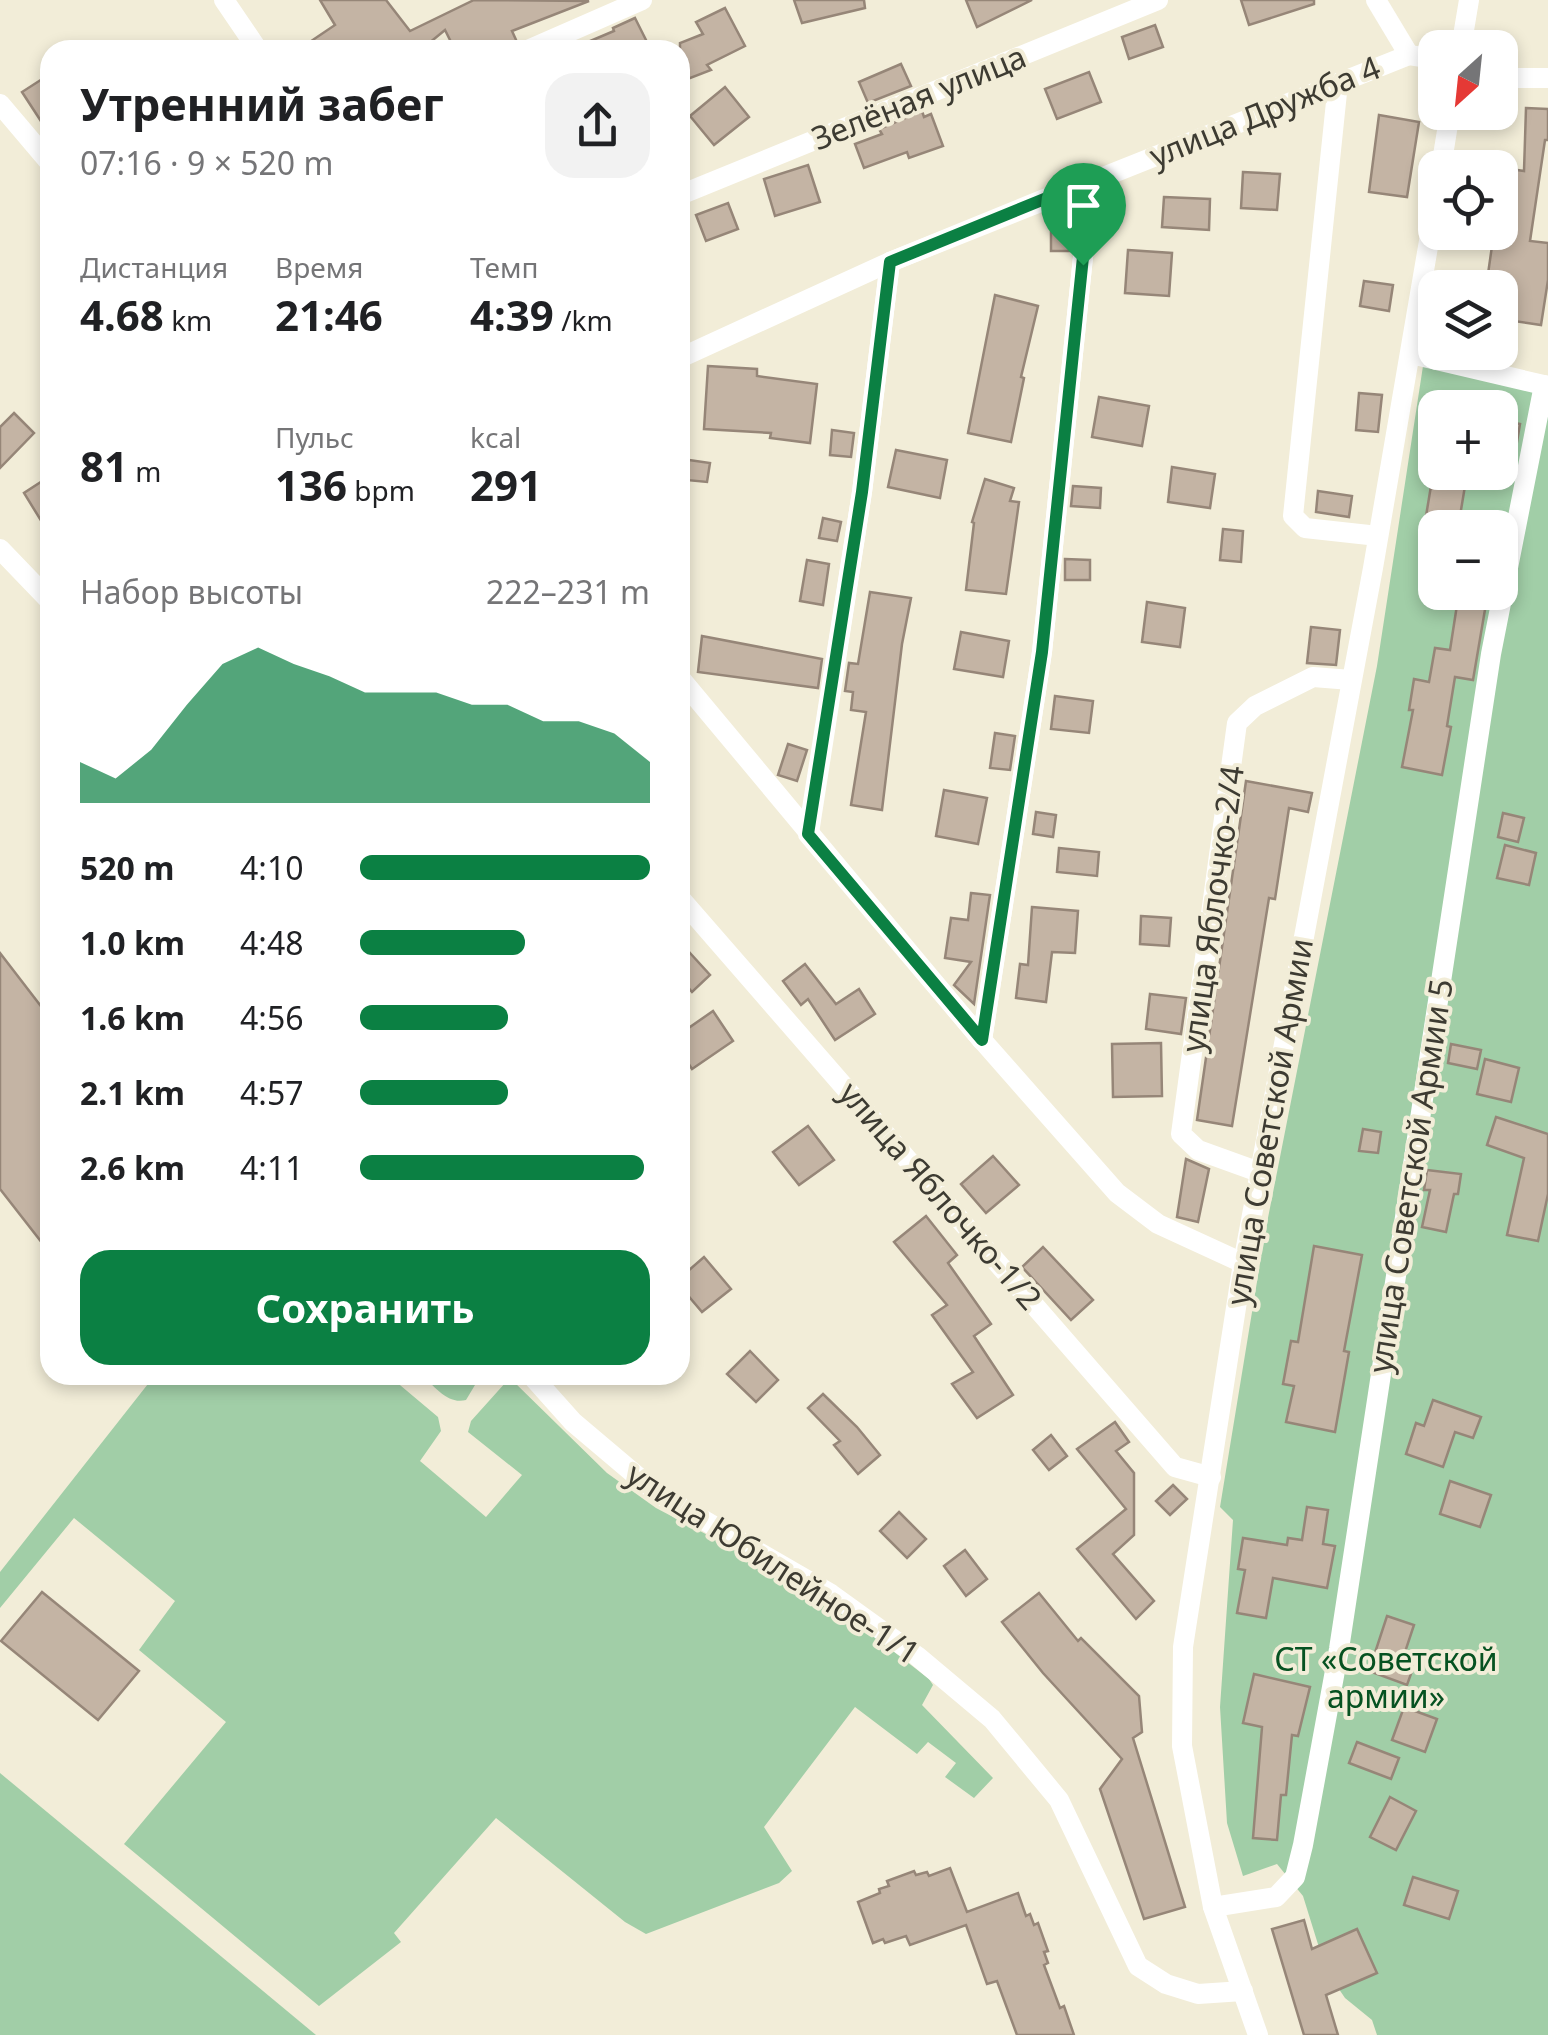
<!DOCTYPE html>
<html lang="ru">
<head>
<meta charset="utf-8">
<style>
  body { margin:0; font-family:"Noto Sans",sans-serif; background:#f2f2f2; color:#202124; height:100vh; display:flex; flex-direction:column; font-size:38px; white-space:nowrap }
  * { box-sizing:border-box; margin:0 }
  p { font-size:32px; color:#757577 }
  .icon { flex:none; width:55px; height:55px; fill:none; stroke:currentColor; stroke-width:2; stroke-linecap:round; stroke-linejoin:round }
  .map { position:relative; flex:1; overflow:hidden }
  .details { position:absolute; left:40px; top:40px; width:650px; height:1345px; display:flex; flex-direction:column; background:#fff; border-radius:30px; box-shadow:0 5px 15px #0003 }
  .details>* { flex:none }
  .needle { width:65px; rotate:207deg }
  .fabs { position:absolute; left:1418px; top:30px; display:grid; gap:20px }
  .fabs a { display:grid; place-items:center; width:100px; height:100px; border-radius:20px; background:#fff; box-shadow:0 5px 15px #0003; font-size:50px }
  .pin { position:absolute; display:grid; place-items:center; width:85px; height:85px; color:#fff; margin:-102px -42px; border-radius:50% 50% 50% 0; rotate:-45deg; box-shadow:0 0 10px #0007 }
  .pin .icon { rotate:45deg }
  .round { display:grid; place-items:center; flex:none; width:105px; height:105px; border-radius:30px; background:#f2f2f2 }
  .head { display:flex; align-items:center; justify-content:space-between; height:170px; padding:0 40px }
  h1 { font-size:45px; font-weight:700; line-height:75px }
  .figures { display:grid; grid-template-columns:repeat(3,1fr); gap:15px; height:170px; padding:10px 40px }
  .figures div { display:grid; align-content:center }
  .figures b { font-size:42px; font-weight:700 }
  .figures small { font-size:28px; font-weight:400 }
  .figures p { font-size:28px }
  .chart { height:280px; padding:20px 40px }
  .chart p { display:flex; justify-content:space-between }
  .chart svg { width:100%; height:180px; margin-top:10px; fill:#0b8043; opacity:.7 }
  .primary-button { display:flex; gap:20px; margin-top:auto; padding:20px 40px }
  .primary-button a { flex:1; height:115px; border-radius:30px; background:#0b8043; color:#fff; font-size:40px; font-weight:700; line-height:115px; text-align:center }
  ul { padding:0 40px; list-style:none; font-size:32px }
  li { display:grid; grid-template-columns:160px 120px 1fr; align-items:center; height:75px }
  li i { height:25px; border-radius:12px; background:#0b8043 }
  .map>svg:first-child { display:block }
</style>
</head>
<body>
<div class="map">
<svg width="1548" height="2035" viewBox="0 0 1548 2035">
  <rect width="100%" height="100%" fill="#f2edd8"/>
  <g fill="#a1cea7" fill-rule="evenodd">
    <path d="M1423,366l125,27v1642h-171l-5,-15 -27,-22 -19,-28 -23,-74 -26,-32 -34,12 -16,-53 -7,-116 13,-187 -13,-13 45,-274 112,-567zM1435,408h65v64h-65zM1435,528h65v64h-65z"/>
    <path d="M155,1375h233l50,42 3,14 -21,30 66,56 36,-42 -54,-43 3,-11 35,-39 6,-2 95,93 49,35 124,65 82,54 67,52 4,6 -11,20 71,73 -19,20 -29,-21 11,-14 -28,-21 -11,12 -62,-47 -91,120 28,44 -13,12 -133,51 -21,-12 -129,-104 -102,115 7,9 -82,64 -195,-162 102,-122 -87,-72 36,-49 -101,-83 -74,90v-36z"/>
    <path d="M422,1375h59l-15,25c-18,5 -32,-14 -44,-25z"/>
    <path d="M0,1773l316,262h-316z"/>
  </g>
  <g fill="#c4b4a4" stroke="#968678" stroke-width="2.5">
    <path d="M320,0h66l24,31 64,-31 115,1 -77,30 5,11 -3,8h-59l-10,-20 -22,18 1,2h-126l37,-25z"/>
    <path d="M794,0h70l1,8 -63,15z"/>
    <path d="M966,0h66l-55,27z"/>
    <path d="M1241,0h73v4l-65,21z"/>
    <path d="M725,8l20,38 -38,19 4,5 -31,12v-39l23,-9 -7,-12z"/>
    <path d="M635,18l16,32h-82l45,-19 -1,-3z"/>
    <path d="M1155,25l8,22 -34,12 -7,-22z"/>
    <path d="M901,64l10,22 -43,17 -9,-21z"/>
    <path d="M1089,72l12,30 -44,17 -12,-30z"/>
    <path d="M50,74v61l-28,-43z"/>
    <path d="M725,87l24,30 -35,28 -24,-29z"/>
    <path d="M1526,108l22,1v31h-3l-15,101 18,2v37l-7,45 -41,-6v-31h-14l8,-56h6l4,-64 20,3z"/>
    <path d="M922,111l2,6 7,-3 12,32 -34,12 -2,-6 -43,16 -9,-24 27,-10 -3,-5z"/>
    <path d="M1379,115l40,7 -12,75 -38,-5z"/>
    <path d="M808,165l12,37 -45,14 -11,-37z"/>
    <path d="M1243,172l37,2 -3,36 -36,-2z"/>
    <path d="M1164,197l46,2 -1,31 -47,-3z"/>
    <path d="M728,203l10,26 -32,12 -10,-26z"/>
    <path d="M1073,204l-3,47h-19v-39z"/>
    <path d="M1128,250l44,3 -3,43 -44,-3z"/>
    <path d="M1364,281l29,4 -4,26 -29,-5z"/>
    <path d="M995,295l43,11 -17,71 3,1 -13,64 -43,-9z"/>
    <path d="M708,366l49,3v7l60,8 -7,59 -40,-5 1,-5 -67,-4z"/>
    <path d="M1359,393l23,2 -4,37 -22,-2z"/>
    <path d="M1099,397l50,9 -7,40 -50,-9z"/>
    <path d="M14,413l20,20 -34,35v-41z"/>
    <path d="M1500,420l20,4 -9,54 -11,-1z"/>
    <path d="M832,430l22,3 -3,24 -21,-2z"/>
    <path d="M896,450l51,10 -7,38 -52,-11z"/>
    <path d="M689,460l21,3 -3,19 -21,-2z"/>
    <path d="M1172,467l43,7 -5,34 -42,-6z"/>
    <path d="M50,476v59l-26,-42z"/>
    <path d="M985,479l29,9 -4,13 9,1 -13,92 -40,-4 8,-67 -2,-1z"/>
    <path d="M1432,480l33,6 -7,42h-34z"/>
    <path d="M1073,486l28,2 -1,20 -29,-2z"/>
    <path d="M1318,491l34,5 -3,21 -33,-5z"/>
    <path d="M823,518l18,4 -4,19 -18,-3z"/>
    <path d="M1223,529l20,2 -2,31 -21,-2z"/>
    <path d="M1065,559l25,1v20h-25z"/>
    <path d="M807,560l22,4 -6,41 -23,-4z"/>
    <path d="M870,592l41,6 -9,46 -20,166 -31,-5 15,-93 -15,-2 2,-18 -8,-1 4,-28 9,1z"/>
    <path d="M1459,592h29l-15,88 -18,-3 -8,49 4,1 -9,48 -40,-8 11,-57h-4l5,-31 15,3 6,-34 15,2z"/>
    <path d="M1147,602l38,6 -5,39 -38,-5z"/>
    <path d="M1311,627l29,3 -4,35 -29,-2z"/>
    <path d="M961,632l48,9 -6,36 -49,-8z"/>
    <path d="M702,636l120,23 -4,29 -120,-16z"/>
    <path d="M1055,696l38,5 -4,32 -38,-4z"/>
    <path d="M995,733l20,3 -5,34 -20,-2z"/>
    <path d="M788,744l19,6 -10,31 -19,-6z"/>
    <path d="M1246,781l66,12 -4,19 -19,-4 -14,91 -6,-1 -37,228 -35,-6z"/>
    <path d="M944,790l43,8 -9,46 -42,-8z"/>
    <path d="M1036,812l20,3 -3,22 -20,-3z"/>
    <path d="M1503,813l21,5 -6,24 -20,-5z"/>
    <path d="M1505,845l31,8 -7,32 -32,-7z"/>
    <path d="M1059,848l40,4 -2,24 -40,-4z"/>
    <path d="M971,893l19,2 -16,109 -20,-19 17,-23 -26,-4 6,-40 17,2z"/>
    <path d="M1032,907l46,4 -3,42 -23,-1 -6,50 -30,-4 4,-34 8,1z"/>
    <path d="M1141,916l30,2 -2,28 -29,-2z"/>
    <path d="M0,953l50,65v235l-50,-64z"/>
    <path d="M690,953l20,22 -18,17 -12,-14v-16z"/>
    <path d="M805,964l31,40 23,-15 16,25 -40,26 -27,-41 -7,6 -18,-24z"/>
    <path d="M1150,994l36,4 -5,36 -35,-5z"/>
    <path d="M713,1011l20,30 -41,28 -12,-18v-17z"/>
    <path d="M1161,1043l1,53 -49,1 -1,-53z"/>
    <path d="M1451,1044l30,6 -4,19 -29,-6z"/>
    <path d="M1485,1059l34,9 -8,34 -34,-8z"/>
    <path d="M1496,1117l52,17v60l-10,47 -31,-6 17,-77 -37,-13z"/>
    <path d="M808,1126l26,34 -35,25 -26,-33z"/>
    <path d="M1363,1129l18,3 -3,21 -19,-2z"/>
    <path d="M993,1156l26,29 -33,28 -25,-29z"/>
    <path d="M1186,1159l23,10 -11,53 -21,-5z"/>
    <path d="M1427,1170l34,4 -3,20h-4l-8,38 -24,-5 8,-37h-6z"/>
    <path d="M926,1216l31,39 -9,8 43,61 -17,12 39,59 -36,23 -25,-34 21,-12 -41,-57 15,-10 -53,-63z"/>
    <path d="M1314,1246l48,9 -18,96 5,1 -14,80 -49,-10 8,-36 -11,-2 8,-43 7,1z"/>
    <path d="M1043,1247l50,53 -22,20 -49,-53z"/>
    <path d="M704,1257l27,32 -29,23 -22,-26v-8z"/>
    <path d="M750,1351l28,29 -22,22 -29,-28z"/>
    <path d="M823,1394l34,33 23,28 -22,19 -24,-29 6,-4 -32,-33z"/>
    <path d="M1433,1400l48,17 -8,21 -18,-6 -12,35 -37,-13 10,-31 8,3z"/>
    <path d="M1115,1422l14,20 -13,9 18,22v62l-21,19 41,47 -18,18 -59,-70 49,-40 -49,-60z"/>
    <path d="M1051,1435l16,21 -18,14 -16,-20z"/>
    <path d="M1450,1481l41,14 -11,32 -40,-13z"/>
    <path d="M1173,1485l14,14 -17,16 -14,-14z"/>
    <path d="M1307,1507l21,3 -5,34 12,2 -8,42 -54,-10 -7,40 -29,-5 8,-43 -7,-1 5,-31 44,7 1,-7 14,2z"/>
    <path d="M899,1512l27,27 -19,19 -27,-27z"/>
    <path d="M965,1550l22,29 -21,17 -22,-30z"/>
    <path d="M42,1592l97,79 -41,49 -97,-79z"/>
    <path d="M1039,1593l39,48 3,-3 58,58 3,36 -9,6 52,169 -41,12 -44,-130 22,-30 -79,-86 -41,-51z"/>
    <path d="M1387,1616l27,9 -10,30 12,5 -9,25 -38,-14z"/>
    <path d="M1254,1674l56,13 -12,49 -6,-1 -6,60h-5l-4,45 -24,-2 9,-111 -19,-4z"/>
    <path d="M1404,1707l33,12 -12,33 -33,-12z"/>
    <path d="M1357,1742l42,16 -8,21 -42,-16z"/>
    <path d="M1390,1797l26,14 -20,39 -26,-13z"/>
    <path d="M950,1868l17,44 51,-19 8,23 4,-2 4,11 4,-2 10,28 -4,1 4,11 -4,2 16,43 4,-2 10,29h-57l-20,-54 -10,3 -21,-59 -56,20 -4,-9 -21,7 -2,-4 -10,4 -15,-41 22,-9 -1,-4 10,-3 -2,-5 27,-10 2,4 11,-3 2,4z"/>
    <path d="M1413,1877l45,14 -9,28 -45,-14z"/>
    <path d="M1304,1920l8,29 45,-20 20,44 -51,22 12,40h-34l-32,-106z"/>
  </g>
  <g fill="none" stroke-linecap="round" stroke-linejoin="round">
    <g stroke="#fff" stroke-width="20">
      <path d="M224,0l34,50"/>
      <path d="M1376,0l33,55 26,4"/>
      <path d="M1461,48l8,-48"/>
      <path d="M528,50l114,-50"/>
      <path d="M1500,78h48"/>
      <path d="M1338,83l-45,433 12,12 73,8"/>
      <path d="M0,104l50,59"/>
      <path d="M1441,168l9,-56"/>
      <path d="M680,195l478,-195"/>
      <path d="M1411,354l137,32"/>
      <path d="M680,358l210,-96 519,-207"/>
      <path d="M0,549l50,52"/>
      <path d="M680,678l302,362 135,153 41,31 85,39"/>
      <path d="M809,833l53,-341 28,-230"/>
      <path d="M680,898l495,569 36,10"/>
      <path d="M982,1040l60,-388 49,-472"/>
      <path d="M1259,1172l-61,-22 -17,-16 56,-411 18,-17 58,-29 38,3"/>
      <path d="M531,1375l42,47 84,71 174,101 86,62 75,63 67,81 79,166 28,18 32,10 45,-3"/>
      <path d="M1213,1907l63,-10 19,-20 8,-32 36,-196 152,-995 53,-269"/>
      <path d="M1258,2035l-45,-128 -31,-161 1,-99 60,-384 130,-695 62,-362"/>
    </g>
  </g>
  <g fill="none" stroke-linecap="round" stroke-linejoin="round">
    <defs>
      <path id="route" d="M1091,180l-49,472 -60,388 -174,-206 54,-342 28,-230z"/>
    </defs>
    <use href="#route" stroke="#fff" stroke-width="20"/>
    <use href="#route" stroke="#0b8043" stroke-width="12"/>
  </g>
  <g text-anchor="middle" stroke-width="8" stroke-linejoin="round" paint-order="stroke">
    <g font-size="32" fill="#3d3b32" stroke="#f2edd8">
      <text transform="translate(919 98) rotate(-22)" y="11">Зелёная улица</text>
      <text transform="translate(1265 112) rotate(-22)" y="11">улица Дружба 4</text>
      <text transform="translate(1213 909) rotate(-82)" y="11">улица Яблочко-2/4</text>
      <text transform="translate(1270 1122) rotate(-80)" y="11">улица Советской Армии</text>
      <text transform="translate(1411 1176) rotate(-81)" y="11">улица Советской Армии 5</text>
      <text transform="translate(940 1196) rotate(49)" y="11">улица Яблочко-1/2</text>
      <text transform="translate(773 1564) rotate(33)" y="11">улица Юбилейное-1/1</text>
    </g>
    <g font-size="32" fill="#065221" stroke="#f2edd8">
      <text x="1386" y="1671">СТ «Советской<tspan x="1386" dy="37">армии»</tspan></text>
    </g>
  </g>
</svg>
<div class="fabs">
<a><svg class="needle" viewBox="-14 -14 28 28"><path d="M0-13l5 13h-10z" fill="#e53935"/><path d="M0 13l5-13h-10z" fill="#757577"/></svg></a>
<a><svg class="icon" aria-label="locate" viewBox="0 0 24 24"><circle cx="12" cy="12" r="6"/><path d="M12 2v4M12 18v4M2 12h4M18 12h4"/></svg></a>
<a><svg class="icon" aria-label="layers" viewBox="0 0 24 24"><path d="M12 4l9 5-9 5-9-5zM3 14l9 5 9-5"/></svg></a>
<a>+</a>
<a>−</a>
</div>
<div class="pin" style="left:1083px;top:265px;background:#1e9e55"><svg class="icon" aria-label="arrive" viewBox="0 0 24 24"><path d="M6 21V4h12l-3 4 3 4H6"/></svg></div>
<section class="details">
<div class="head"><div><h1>Утренний забег</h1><p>07:16 · 9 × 520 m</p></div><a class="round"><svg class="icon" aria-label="share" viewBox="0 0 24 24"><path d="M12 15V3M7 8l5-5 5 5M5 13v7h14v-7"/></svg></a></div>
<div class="figures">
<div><p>Дистанция</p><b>4.68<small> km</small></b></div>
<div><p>Время</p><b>21:46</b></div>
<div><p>Темп</p><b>4:39<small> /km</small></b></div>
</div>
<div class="figures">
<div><b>81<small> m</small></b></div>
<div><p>Пульс</p><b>136<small> bpm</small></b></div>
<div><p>kcal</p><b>291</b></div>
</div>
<div class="chart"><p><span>Набор высоты</span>222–231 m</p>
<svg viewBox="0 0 160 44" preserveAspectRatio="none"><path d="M0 44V34L10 38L20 31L30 20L40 10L50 6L60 10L70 13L80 17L90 17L100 17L110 20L120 20L130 24L140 24L150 27L160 34V44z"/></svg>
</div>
<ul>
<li><b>520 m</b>4:10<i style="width:100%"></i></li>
<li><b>1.0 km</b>4:48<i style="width:57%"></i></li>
<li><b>1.6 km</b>4:56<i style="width:51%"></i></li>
<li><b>2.1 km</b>4:57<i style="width:51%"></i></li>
<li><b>2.6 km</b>4:11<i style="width:98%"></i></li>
</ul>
<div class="primary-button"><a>Сохранить</a></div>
</section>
</div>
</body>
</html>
